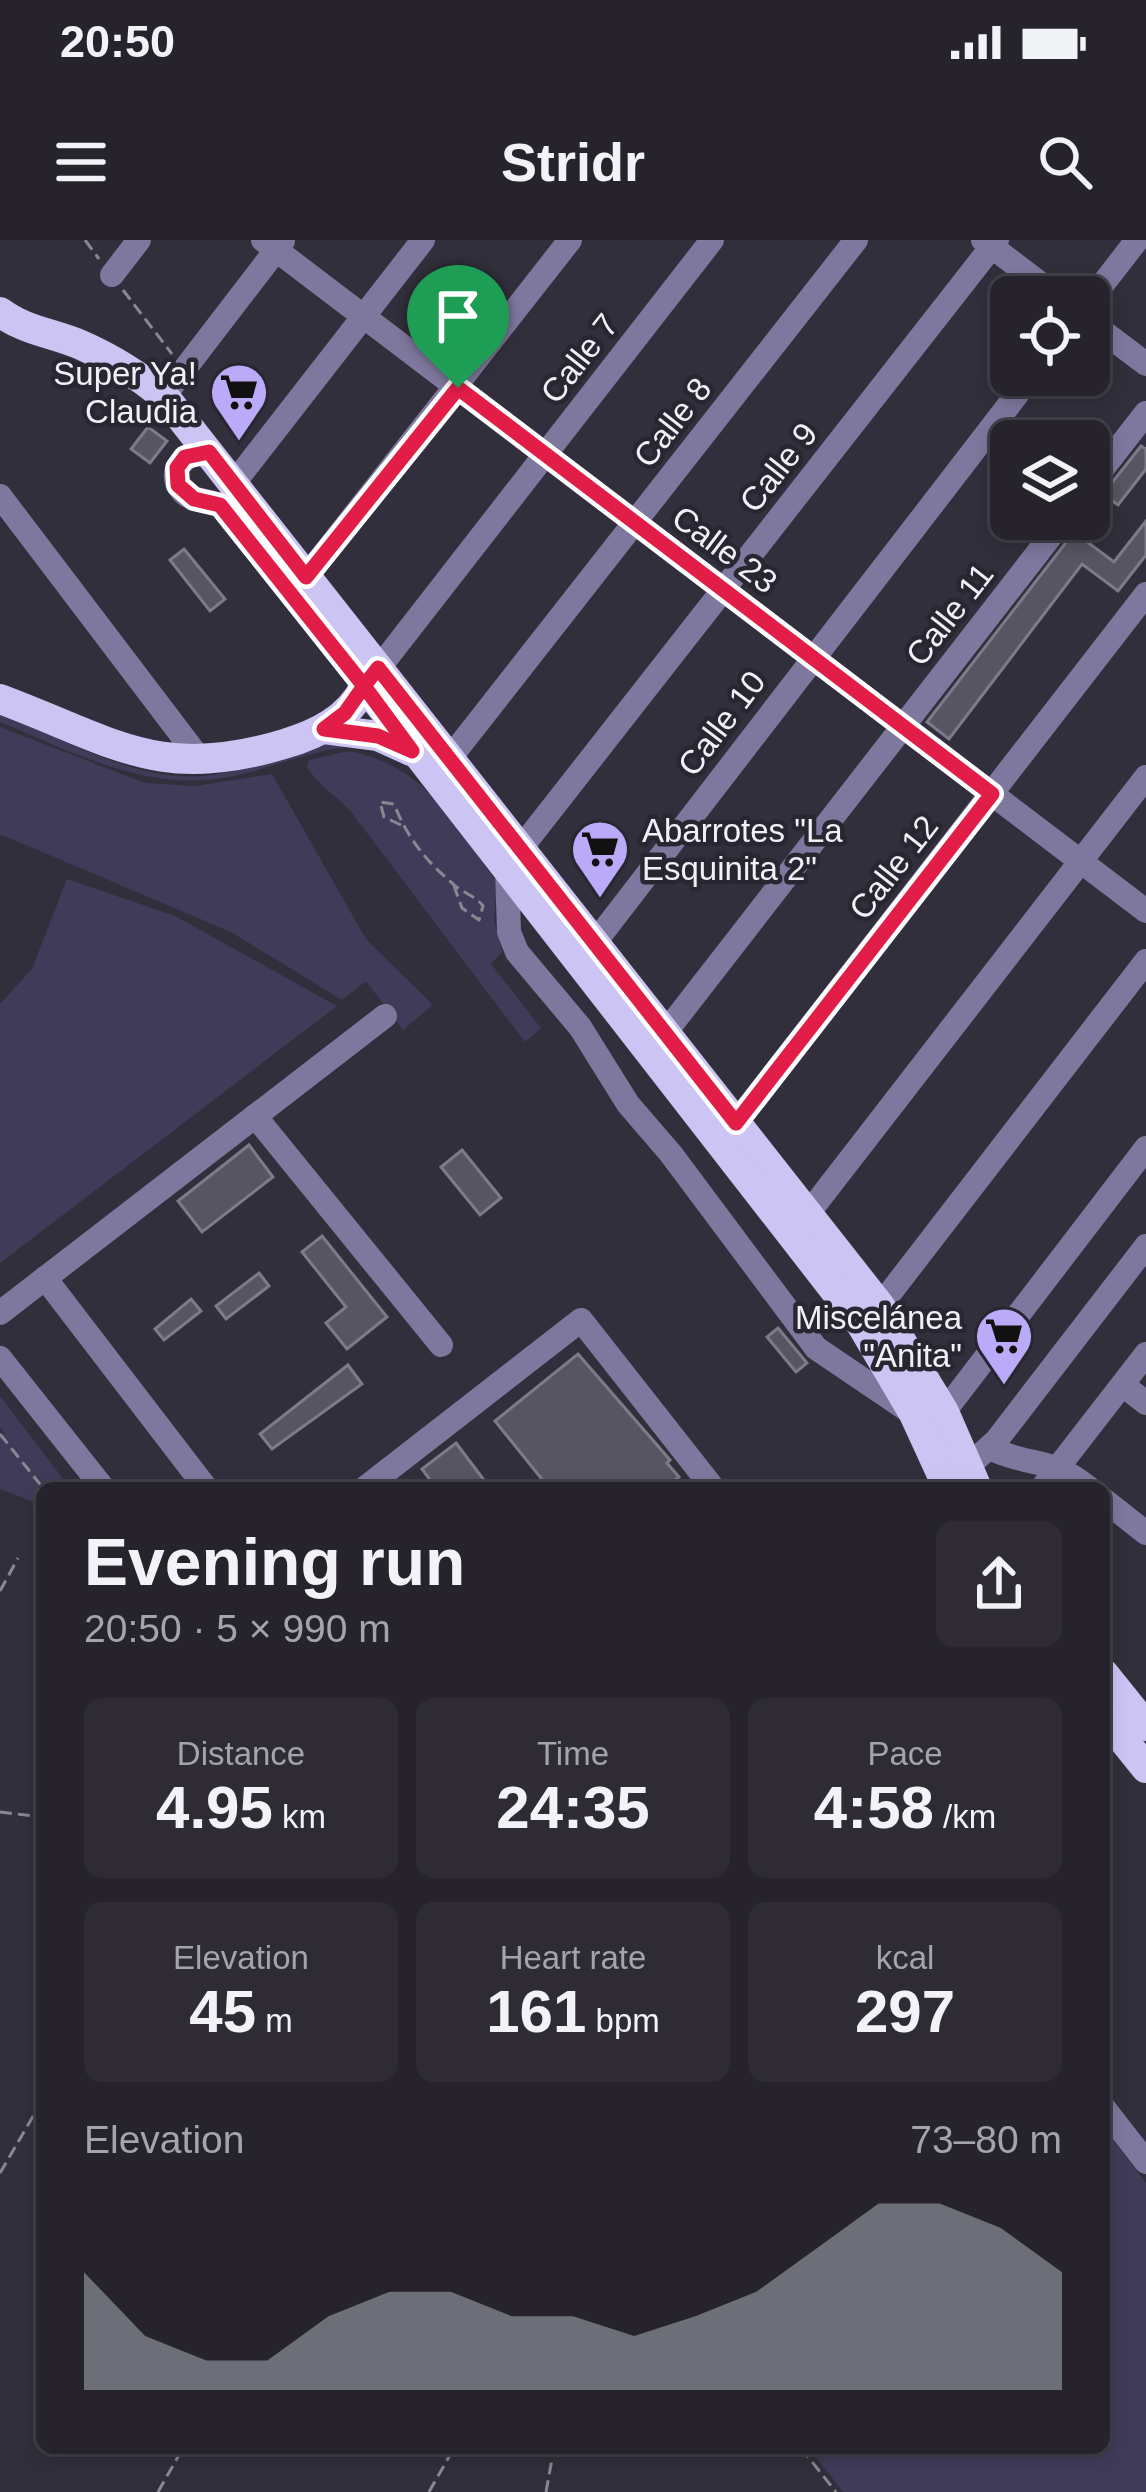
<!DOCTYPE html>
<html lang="en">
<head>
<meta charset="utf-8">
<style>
  body { margin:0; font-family:Helvetica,sans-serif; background:#2e2b35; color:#f1f3f6; height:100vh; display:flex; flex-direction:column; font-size:45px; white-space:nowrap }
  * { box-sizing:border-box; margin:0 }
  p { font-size:39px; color:#a4a4aa }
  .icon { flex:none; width:66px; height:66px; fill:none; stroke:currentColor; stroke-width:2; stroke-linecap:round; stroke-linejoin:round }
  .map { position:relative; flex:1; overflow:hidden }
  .sheet { position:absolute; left:36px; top:1242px; width:1074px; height:972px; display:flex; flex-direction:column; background:#26232d; border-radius:18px; box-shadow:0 6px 18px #0003,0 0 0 3px #424049 }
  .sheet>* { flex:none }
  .controls { position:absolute; left:990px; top:36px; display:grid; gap:24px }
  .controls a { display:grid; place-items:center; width:120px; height:120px; border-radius:18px; background:#26232d; box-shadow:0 6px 18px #0003,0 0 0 3px #424049; font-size:60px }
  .pin { position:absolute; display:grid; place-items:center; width:102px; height:102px; color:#fff; margin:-123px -51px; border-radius:50% 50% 50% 0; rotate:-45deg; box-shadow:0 0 12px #0007 }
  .pin .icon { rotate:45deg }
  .round { display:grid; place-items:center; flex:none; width:126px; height:126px; border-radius:18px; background:#2e2b35 }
  .summary { display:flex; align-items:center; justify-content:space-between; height:204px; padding:0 48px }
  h1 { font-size:66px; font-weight:800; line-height:90px }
  .figures { display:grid; grid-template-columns:repeat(3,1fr); gap:18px; height:204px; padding:12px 48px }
  .figures div { display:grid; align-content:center; border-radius:18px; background:#2e2b35; text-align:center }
  .figures b { font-size:60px; font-weight:800 }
  .figures small { font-size:33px; font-weight:400 }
  .figures p { font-size:33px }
  .chart { height:336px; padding:24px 48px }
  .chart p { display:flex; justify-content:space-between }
  .chart svg { width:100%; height:216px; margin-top:12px; fill:#8c9099; opacity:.7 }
  .status { display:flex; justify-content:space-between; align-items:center; height:84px; padding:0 60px; background:#26232d; direction:ltr }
  .status svg { height:33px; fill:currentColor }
  header { display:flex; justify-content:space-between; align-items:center; height:156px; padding:0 48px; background:#26232d; font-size:54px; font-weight:800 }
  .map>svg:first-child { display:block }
</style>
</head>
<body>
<div class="status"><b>20:50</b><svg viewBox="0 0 49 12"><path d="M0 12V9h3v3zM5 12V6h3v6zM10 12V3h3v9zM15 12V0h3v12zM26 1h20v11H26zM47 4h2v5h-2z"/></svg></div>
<header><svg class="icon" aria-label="menu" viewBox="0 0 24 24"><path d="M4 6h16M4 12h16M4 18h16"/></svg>Stridr<svg class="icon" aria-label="search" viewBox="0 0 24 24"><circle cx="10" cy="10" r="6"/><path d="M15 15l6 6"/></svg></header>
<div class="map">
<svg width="1146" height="2252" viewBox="0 0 1146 2252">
  <rect width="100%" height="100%" fill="#322f3c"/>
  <g fill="#413b5a">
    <path d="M0,472c64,28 140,73 212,63 47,-7 99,-40 145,-29 -47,3 -89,25 -135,32 -79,13 -151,-27 -222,-56z"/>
    <path d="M0,487l145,56 51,3 76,-12 94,165 67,66 -30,25 -37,-49 -24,19 -111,-68 -231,-98z"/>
    <path d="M349,511c79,16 102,70 148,131l-3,38 8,32 -11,12 50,64 -16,14 -173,-229c-15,-17 -33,-27 -45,-46l2,-7z"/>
    <path d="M67,639l108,37 162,90 -337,257v-259l32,-35z"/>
    <path d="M0,1156l70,92h-28v17l-42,-16v-53l5,-3 -5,-6z"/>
    <path d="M1104,1888l42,55v309h-303l-34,-44h295z"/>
  </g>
  <g fill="#575562" stroke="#7d7b89" stroke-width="3">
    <path d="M148,187l19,14 -17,22 -19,-14z"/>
    <path d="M1141,206l5,3v20l-28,36 -15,-11z"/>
    <path d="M1146,281v34l-28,36 -36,-27 -133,175 -22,-17 147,-190 40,30z"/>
    <path d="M184,309l41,50 -15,12 -40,-51z"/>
    <path d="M249,905l24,32 -71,55 -24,-31z"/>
    <path d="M462,910l39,48 -21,17 -39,-48z"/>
    <path d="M322,996l65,81 -40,32 -21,-26 20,-16 -44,-55z"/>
    <path d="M259,1033l10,13 -43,33 -10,-13z"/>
    <path d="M191,1059l10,12 -37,29 -9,-11z"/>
    <path d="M778,1088l29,35 -11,9 -29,-35z"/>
    <path d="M578,1114l92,106 -3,3 12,14 -14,11h-116l-54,-67z"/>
    <path d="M348,1125l14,19 -90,65 -12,-15z"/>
    <path d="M456,1203l34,45h-54l-14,-19z"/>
  </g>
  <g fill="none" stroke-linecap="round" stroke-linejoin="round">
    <g stroke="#898792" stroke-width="3" stroke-dasharray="12 6" stroke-linecap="butt">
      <path d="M85,0l14,19"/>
      <path d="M123,50l49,64"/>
      <path d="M401,585l-17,-8 -4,-15 14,2c13,33 31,56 58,79 10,10 23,12 31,23l-4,14 -17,-12 -8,-22"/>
      <path d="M0,1194l43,54"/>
      <path d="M0,1351l18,-33"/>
      <path d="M0,1572l42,5"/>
      <path d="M0,1933l42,-72"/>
      <path d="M801,2208l35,44"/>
      <path d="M158,2252l25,-44"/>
      <path d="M429,2252l25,-44"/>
      <path d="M546,2252l8,-44"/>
    </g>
    <g stroke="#7f789e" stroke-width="24">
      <path d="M263,0l883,671"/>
      <path d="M983,0l75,57"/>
      <path d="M112,35l27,-35"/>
      <path d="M1089,62l48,-62"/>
      <path d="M1089,81l57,43"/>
      <path d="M164,156l119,-155"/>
      <path d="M209,212c-20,-1 -45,17 -27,39 9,11 26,8 38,14l145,181 347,-446"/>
      <path d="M234,243l189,-243"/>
      <path d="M1089,246l57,-73"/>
      <path d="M0,256l202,266"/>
      <path d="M306,337l264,-337"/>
      <path d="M450,518l406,-518"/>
      <path d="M521,608l476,-608"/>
      <path d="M507,628l2,64 8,20 63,75 48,77 43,50 145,194 96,65"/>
      <path d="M596,701l436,-566"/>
      <path d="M665,793l399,-514"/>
      <path d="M255,876l186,229"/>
      <path d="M736,883l410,-529"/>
      <path d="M807,975l339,-438"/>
      <path d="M45,1038l161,210"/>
      <path d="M880,1066l266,-345"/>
      <path d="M0,1073l385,-297"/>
      <path d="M0,1118l103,130"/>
      <path d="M1123,1145l23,18"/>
      <path d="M944,1172l202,-264"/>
      <path d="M989,1208c44,20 60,8 100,40"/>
      <path d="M967,1227l29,-26 150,-195"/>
      <path d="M365,1248l216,-168 132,168"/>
      <path d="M1042,1248l104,-134"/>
      <path d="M1104,1260l42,33"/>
      <path d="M1104,1868l42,54"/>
    </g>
    <g stroke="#ccc4f3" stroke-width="30">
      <path d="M0,72c25,19 53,21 81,33 30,13 57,30 83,51l716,910 64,106 33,76"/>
      <path d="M0,459c113,42 159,83 284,45 34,-10 64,-25 81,-58l496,638 53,90 34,74"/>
      <path d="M324,489l54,7 33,15"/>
      <path d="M1104,1434l42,52"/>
      <path d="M1104,1476l42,52"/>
    </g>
  </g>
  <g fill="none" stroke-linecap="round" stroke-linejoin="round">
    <defs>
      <path id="route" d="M458,148l-152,189 -97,-125 -24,5 -8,11 1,17 16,14 26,6 144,181 -19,27 -21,16 54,7 34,15 -48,-65 14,-18 358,455 256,-329 -534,-406"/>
    </defs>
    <use href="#route" stroke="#fff" stroke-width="24"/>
    <use href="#route" stroke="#e11d48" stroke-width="15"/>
  </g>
  <defs>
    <symbol id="supermarket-pin" viewBox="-11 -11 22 30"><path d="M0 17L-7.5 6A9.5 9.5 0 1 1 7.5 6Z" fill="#baaaf7" stroke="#282631"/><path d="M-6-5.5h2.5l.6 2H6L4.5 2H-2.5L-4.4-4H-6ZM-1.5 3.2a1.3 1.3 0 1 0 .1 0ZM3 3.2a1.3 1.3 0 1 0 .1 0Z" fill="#111"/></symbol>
  </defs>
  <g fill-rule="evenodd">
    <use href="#supermarket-pin" x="206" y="119" width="66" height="90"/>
    <use href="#supermarket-pin" x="567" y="576" width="66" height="90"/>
    <use href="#supermarket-pin" x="971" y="1063" width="66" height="90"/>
  </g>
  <g text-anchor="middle" stroke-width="9" stroke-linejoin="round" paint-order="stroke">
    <g font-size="33" fill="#f1f0f8" stroke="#282631">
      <text transform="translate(579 118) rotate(-52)" y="12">Calle 7</text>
      <text transform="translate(672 182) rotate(-52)" y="12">Calle 8</text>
      <text transform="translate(778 227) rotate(-52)" y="12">Calle 9</text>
      <text transform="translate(725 309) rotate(37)" y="12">Calle 23</text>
      <text transform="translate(949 374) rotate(-52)" y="12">Calle 11</text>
      <text transform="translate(721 483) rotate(-53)" y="12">Calle 10</text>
      <text transform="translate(893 627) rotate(-52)" y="12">Calle 12</text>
    </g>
    <g font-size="33" fill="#f1f0f8" stroke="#282631" text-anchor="end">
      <text x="197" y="145">Super Ya!<tspan x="197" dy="38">Claudia</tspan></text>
      <text x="642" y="602" text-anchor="start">Abarrotes "La<tspan x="642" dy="38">Esquinita 2"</tspan></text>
      <text x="962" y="1089">Miscelánea<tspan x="962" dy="38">"Anita"</tspan></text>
    </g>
  </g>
</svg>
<div class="controls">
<a><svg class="icon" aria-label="locate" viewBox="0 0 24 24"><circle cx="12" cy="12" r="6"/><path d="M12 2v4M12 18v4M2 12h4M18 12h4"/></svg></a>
<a><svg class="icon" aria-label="layers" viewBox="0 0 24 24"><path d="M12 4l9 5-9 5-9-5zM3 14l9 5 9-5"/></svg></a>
</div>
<div class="pin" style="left:458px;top:148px;background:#1e9e55"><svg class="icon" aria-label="arrive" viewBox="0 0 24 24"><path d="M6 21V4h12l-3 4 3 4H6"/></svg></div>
<section class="sheet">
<div class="summary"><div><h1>Evening run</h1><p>20:50 · 5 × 990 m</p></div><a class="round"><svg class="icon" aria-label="share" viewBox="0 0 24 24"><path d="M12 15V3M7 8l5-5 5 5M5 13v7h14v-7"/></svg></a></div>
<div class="figures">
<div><p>Distance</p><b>4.95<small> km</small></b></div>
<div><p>Time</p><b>24:35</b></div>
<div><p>Pace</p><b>4:58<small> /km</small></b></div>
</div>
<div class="figures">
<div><p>Elevation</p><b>45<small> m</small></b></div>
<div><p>Heart rate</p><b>161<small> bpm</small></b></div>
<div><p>kcal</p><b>297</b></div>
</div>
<div class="chart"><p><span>Elevation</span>73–80 m</p>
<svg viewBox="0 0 160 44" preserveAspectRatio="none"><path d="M0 44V20L10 33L20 38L30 38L40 29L50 24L60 24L70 29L80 29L90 33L100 29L110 24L120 15L130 6L140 6L150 11L160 20V44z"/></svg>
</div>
</section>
</div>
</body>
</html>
